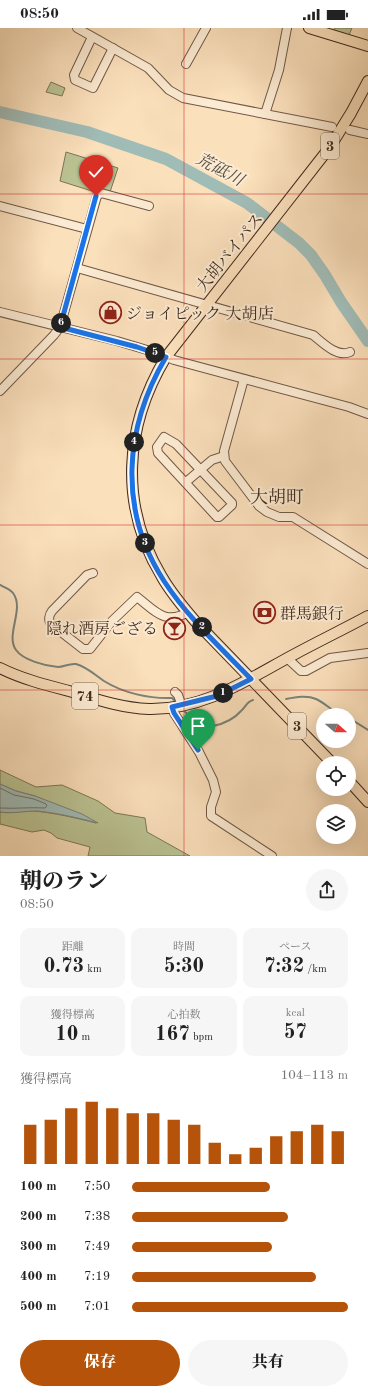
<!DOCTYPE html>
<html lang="ja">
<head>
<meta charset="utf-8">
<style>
  body { margin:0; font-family:"Old Standard TT","Noto Serif JP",serif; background:#f6f6f6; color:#222; height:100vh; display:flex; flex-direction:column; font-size:15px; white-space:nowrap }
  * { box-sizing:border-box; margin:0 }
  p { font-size:13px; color:#767676 }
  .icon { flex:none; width:22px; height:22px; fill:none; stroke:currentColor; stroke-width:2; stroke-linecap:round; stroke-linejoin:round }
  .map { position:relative; height:828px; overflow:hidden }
  .side { display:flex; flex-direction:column; background:#fff; flex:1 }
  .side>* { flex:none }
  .needle { width:26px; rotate:110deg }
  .tools { position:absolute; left:316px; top:680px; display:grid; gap:8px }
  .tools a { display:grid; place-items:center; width:40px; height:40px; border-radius:50%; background:#fff; box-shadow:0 4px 16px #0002; font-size:20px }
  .pin { position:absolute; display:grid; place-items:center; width:34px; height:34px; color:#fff; margin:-41px -17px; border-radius:50% 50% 50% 0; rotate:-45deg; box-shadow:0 0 4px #0007 }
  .pin .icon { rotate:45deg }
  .km { position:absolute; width:20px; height:20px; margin:-10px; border-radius:50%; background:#222; color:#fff; font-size:11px; line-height:20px; text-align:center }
  .round { display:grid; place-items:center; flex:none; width:42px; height:42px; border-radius:21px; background:#f6f6f6 }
  .overview { display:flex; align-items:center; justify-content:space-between; height:68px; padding:0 20px }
  h1 { font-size:22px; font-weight:800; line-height:30px }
  .stats { display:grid; grid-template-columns:repeat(3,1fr); gap:6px; height:68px; padding:4px 20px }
  .stats div { display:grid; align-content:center; border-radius:10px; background:#f6f6f6; text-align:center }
  .stats b { font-size:20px; font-weight:800 }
  .stats small { font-size:11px; font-weight:400 }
  .stats p { font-size:11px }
  .chart { height:112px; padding:8px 20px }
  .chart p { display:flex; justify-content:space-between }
  .chart svg { width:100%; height:72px; margin-top:4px; stroke:#b45309; stroke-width:6 }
  .primary-button { display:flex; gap:8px; margin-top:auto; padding:8px 20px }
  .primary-button a { flex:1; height:46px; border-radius:24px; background:#b45309; color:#fff; font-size:16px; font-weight:800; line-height:46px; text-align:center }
  .primary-button a+a { background:#f6f6f6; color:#222 }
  ul { padding:0 20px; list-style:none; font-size:13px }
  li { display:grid; grid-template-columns:64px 48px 1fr; align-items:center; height:30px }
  li i { height:10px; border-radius:5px; background:#b45309 }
  .status { display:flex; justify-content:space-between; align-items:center; height:28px; padding:0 20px; background:#fff; direction:ltr }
  .status svg { height:11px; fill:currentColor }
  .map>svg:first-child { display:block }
</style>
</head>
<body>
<div class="status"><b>08:50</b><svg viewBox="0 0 49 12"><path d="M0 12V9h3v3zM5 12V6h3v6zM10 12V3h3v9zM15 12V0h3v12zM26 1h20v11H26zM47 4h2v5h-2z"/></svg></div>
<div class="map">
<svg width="368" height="828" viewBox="0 0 368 828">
  <rect width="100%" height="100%" fill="#fbe0bc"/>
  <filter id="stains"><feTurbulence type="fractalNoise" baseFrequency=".005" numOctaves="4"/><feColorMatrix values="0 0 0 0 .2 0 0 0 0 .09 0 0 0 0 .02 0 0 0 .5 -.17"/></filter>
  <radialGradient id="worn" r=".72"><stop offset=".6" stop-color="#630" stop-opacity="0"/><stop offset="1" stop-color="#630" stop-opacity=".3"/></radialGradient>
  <g fill="#bbc393" stroke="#7e7658">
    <path d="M335,0h17l-3,7 -16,-4z"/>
    <path d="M51,54l14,6 -3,8 -16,-4z"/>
    <path d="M66,124l52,16 -8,24 -14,-3 -1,3 -35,-11z"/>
    <path d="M0,742l36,17 26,-2 36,16 17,12 30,5 2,14 43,24h-102l2,-9 -33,-9 -6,-5 -7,-3 -12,2 -32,-8v-12c12,2 23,-2 34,-1 21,2 42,7 62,12l-61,-27 -19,-5 -16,-7z"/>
  </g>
  <path fill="#a0bcb7" stroke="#7a827a" d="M0,756l16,7 19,5 47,18 16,9c-20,-5 -40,-10 -61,-12 -13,0 -25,3 -37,1z"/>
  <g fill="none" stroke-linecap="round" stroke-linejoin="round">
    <path stroke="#70736a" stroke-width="1" d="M0,760l14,7 20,4 12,5 1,2 -2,2c-15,-1 -30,1 -45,0"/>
    <g stroke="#7a827a" stroke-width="2">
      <path d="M0,557c4,2 10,4 13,8 12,16 -8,42 3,57 7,10 29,16 42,17 6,0 11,-4 18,-3 11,3 19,11 28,17 19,12 46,18 68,17l3,3"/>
      <path d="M286,671c10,-2 21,-4 30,0 9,4 16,12 25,16"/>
      <path d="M182,681l12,11 19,6c10,-2 21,-7 28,-15 5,-4 5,-9 12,-11"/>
      <path d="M349,690l19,12"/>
    </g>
    <path stroke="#a0bcb7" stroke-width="12" d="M0,84l87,20 79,27 81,44 52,40 12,12 14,20 16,27 27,39"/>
    <defs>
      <g id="minor">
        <path d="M77,0l71,40 21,22 14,8 149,29"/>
        <path d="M92,9l-18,38 1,5 18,8 20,-40"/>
        <path d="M186,36l20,-36"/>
        <path d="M265,86l14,-44 8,-42"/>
        <path d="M350,102l18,4"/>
        <path d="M0,178l87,23"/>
        <path d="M77,240l236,67c9,7 24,23 37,17"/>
        <path d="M0,284l117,29 40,12 17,7 175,47 19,7"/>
        <path d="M244,351l-20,72 1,10 34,45 8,6 12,5h14l75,47"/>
        <path d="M0,363l54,-56 6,-8 37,-131 4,-3 48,13"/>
        <path d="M164,409l12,7 56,59v2l-13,12h-2l-59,-64 -1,-6z"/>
        <path d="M186,454l26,-22 12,-4"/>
        <path d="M93,545l-6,2 -35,36c-3,4 -4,9 -1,13l32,25h7l22,-28 25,-24c17,13 28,29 51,15"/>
        <path d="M287,630l14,13h5l24,-13 38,-5"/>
        <path d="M175,664l3,3 4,11"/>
        <path d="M172,679l2,6 25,39 14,28 3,12 -5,15v9l61,40"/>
      </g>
      <g id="major">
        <path d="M309,0l59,18"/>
        <path d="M0,640c22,11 46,17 69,23 26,8 52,17 80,18 56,1 99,-30 146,-55 24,-13 49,-25 73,-38"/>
        <path d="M332,735l-137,-142c-12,-14 -24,-28 -33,-44 -43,-71 -38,-150 4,-220l164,-210 21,-34 17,-32"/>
        <path d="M349,753l19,21"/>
      </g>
    </defs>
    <use href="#minor" stroke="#705846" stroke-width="10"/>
    <use href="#major" stroke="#412a1e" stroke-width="12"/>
    <use href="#minor" stroke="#fcebd3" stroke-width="8"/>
    <use href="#major" stroke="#fbe0bc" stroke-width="10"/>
  </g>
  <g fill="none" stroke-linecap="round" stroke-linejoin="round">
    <defs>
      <path id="route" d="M96,168l-36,131 77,20 29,10c-42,71 -48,153 -2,224 24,37 57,67 87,98l-34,17 -45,11 2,6 24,37"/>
    </defs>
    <use href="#route" stroke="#fff" stroke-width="8"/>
    <use href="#route" stroke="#1a73e8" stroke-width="5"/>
  </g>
  <path fill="none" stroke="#d62828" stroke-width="1" stroke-opacity="0.55" d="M184,0v828M0,166h368M0,331h368M0,497h368M0,662h368"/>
  <defs>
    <symbol id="shop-ring" viewBox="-11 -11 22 22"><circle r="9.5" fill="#fcebd3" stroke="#8f2418" stroke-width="1.5"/><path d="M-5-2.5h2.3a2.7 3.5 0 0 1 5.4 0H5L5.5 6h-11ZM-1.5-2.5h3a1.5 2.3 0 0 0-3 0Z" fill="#8f2418"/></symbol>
    <symbol id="bank-ring" viewBox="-11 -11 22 22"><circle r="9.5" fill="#fcebd3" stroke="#8f2418" stroke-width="1.5"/><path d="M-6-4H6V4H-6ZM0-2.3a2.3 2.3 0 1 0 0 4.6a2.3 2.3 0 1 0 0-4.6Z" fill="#8f2418"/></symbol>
    <symbol id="bar-ring" viewBox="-11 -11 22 22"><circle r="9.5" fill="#fcebd3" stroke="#8f2418" stroke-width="1.5"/><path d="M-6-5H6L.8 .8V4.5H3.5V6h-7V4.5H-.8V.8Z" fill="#8f2418"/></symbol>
  </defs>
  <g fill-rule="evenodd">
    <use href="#shop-ring" x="98" y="272" width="25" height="25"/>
    <use href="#bank-ring" x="252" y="572" width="25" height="25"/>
    <use href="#bar-ring" x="162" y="588" width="25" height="25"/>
  </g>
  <g text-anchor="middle" stroke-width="4" stroke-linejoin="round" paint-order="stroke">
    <g fill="#fcebd3" stroke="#796454" stroke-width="1">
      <rect x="321" y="105" width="18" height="26" rx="3"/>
      <rect x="72" y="655" width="26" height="26" rx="3"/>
      <rect x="288" y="685" width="18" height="26" rx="3"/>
    </g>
    <g font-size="15" font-weight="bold" fill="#412a1e">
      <text x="330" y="123">3</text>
      <text x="85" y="673">74</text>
      <text x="297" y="703">3</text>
    </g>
    <g font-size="16" fill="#412a1e" stroke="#fcebd3">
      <text transform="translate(229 224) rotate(-51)" y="6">大胡バイパス</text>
    </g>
    <g font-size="16" fill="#412a1e" stroke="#fcebd3" text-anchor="start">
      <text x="126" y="291">ジョイピック 大胡店</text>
      <text x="280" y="591">群馬銀行</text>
      <text x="158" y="606" text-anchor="end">隠れ酒房ござる</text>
    </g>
    <g font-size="17" font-style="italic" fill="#594e44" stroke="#fcebd3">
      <text transform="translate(220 141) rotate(28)" y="6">荒砥川</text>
    </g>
    <g font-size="18" fill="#412a1e" stroke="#fcebd3">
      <text x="277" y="475">大胡町</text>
    </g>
  </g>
  <rect width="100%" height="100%" filter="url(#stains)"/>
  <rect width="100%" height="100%" fill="url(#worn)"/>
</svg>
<div class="tools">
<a><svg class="needle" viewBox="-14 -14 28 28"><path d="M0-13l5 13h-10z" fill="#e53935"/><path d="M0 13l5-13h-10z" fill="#767676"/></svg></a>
<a><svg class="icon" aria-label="locate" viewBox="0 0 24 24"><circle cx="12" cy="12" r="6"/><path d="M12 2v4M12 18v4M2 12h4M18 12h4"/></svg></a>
<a><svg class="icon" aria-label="layers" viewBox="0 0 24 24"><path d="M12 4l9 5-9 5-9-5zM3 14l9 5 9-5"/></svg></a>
</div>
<div class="pin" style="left:198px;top:722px;background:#1e9e55"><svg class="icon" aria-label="arrive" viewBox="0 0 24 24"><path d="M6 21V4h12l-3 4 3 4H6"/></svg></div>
<div class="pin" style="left:96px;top:168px;background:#d93025"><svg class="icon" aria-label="check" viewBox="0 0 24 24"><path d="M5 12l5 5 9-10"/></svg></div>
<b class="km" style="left:223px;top:665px">1</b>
<b class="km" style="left:202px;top:599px">2</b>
<b class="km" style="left:145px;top:515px">3</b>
<b class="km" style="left:134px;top:414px">4</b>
<b class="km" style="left:155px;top:325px">5</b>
<b class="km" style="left:61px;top:295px">6</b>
</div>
<section class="side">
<div class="overview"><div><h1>朝のラン</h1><p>08:50</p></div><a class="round"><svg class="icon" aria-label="share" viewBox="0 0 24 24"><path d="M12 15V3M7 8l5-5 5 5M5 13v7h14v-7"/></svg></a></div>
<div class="stats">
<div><p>距離</p><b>0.73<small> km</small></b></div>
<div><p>時間</p><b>5:30</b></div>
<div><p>ペース</p><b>7:32<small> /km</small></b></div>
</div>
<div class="stats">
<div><p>獲得標高</p><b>10<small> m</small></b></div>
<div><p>心拍数</p><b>167<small> bpm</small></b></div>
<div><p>kcal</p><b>57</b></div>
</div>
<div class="chart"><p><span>獲得標高</span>104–113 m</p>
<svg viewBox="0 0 160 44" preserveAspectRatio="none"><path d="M5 44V20M15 44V17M25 44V10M35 44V6M45 44V10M55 44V13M65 44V13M75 44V17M85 44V20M95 44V31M105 44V38M115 44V34M125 44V27M135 44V24M145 44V20M155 44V24"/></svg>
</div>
<ul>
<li><b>100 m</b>7:50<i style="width:64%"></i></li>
<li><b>200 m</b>7:38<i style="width:72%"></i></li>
<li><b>300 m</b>7:49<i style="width:65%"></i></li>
<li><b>400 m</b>7:19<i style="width:85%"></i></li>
<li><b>500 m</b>7:01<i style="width:100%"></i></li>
</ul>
<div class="primary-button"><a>保存</a><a>共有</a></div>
</section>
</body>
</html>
